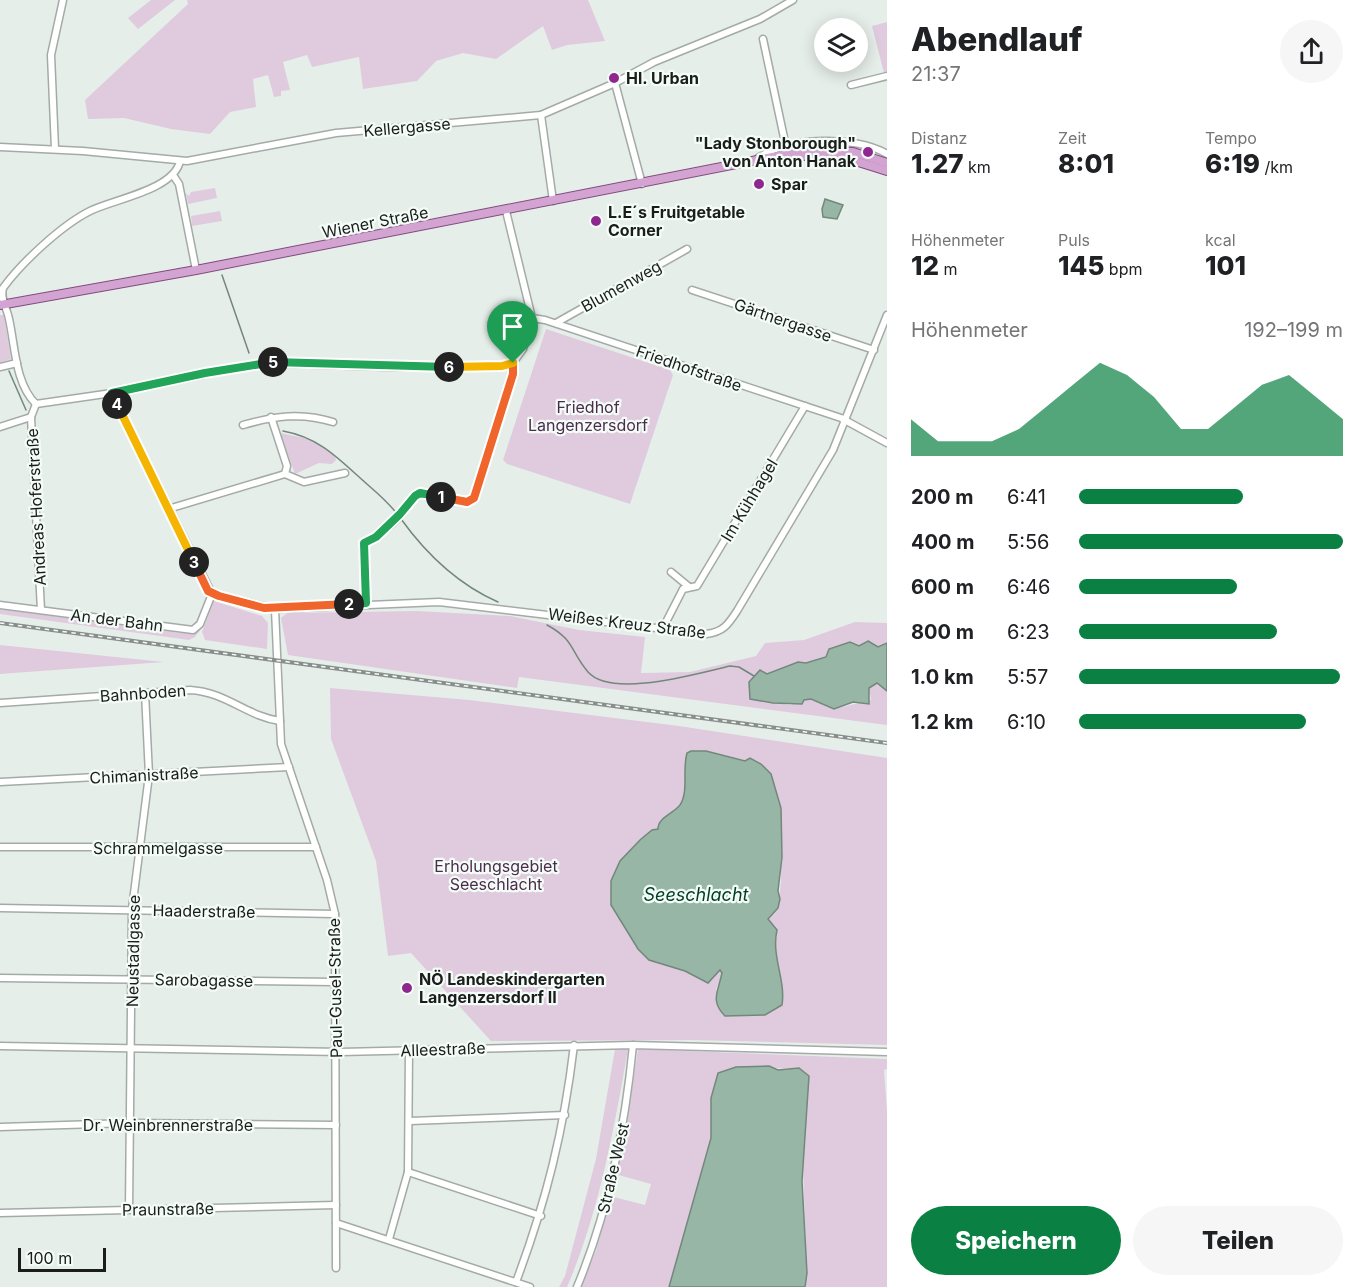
<!DOCTYPE html>
<html lang="de">
<head>
<meta charset="utf-8">
<style>
  body { margin:0; font-family:Inter,sans-serif; background:#f6f6f6; color:#202124; height:100vh; display:flex; flex-direction:column; font-size:22px; white-space:nowrap }
  * { box-sizing:border-box; margin:0 }
  p { font-size:20px; color:#757577 }
  .icon { flex:none; width:33px; height:33px; fill:none; stroke:currentColor; stroke-width:2; stroke-linecap:round; stroke-linejoin:round }
  .map { position:relative; flex:1; overflow:hidden }
  .drawer { display:flex; flex-direction:column; background:#fff; width:480px }
  .drawer>* { flex:none }
  .controls { position:absolute; left:814px; top:18px; display:grid; gap:12px }
  .controls a { display:grid; place-items:center; width:54px; height:54px; border-radius:50%; background:#fff; box-shadow:0 3px 15px #0003; font-size:30px }
  .scale { position:absolute; left:18px; bottom:15px; width:88px; box-sizing:border-box; padding-left:6px; border:3px solid #1b1d1c; border-top:0; font-size:16px; line-height:21px; white-space:nowrap; color:#1b1d1c; -webkit-text-stroke:4px #f3fcf7; paint-order:stroke }
  .pin { position:absolute; display:grid; place-items:center; width:51px; height:51px; color:#fff; margin:-62px -26px; border-radius:50% 50% 50% 0; rotate:-45deg; box-shadow:0 0 6px #0007 }
  .pin .icon { rotate:45deg }
  .km { position:absolute; width:30px; height:30px; margin:-15px; border-radius:50%; background:#222; color:#fff; font-size:16px; line-height:30px; text-align:center }
  .round { display:grid; place-items:center; flex:none; width:63px; height:63px; border-radius:32px; background:#f6f6f6 }
  .summary { display:flex; align-items:center; justify-content:space-between; height:102px; padding:0 24px }
  h1 { font-size:33px; font-weight:800; line-height:45px }
  .figures { display:grid; grid-template-columns:repeat(3,1fr); gap:9px; height:102px; padding:6px 24px }
  .figures div { display:grid; align-content:center }
  .figures b { font-size:26px; font-weight:800 }
  .figures small { font-size:16px; font-weight:400 }
  .figures p { font-size:16px }
  .chart { height:168px; padding:12px 24px }
  .chart p { display:flex; justify-content:space-between }
  .chart svg { width:100%; height:108px; margin-top:6px; fill:#0b8043; opacity:.7 }
  .cta { display:flex; gap:12px; margin-top:auto; padding:12px 24px }
  .cta a { flex:1; height:69px; border-radius:36px; background:#0b8043; color:#fff; font-size:24px; font-weight:800; line-height:69px; text-align:center }
  .cta a+a { background:#f6f6f6; color:#202124 }
  ul { padding:0 24px; list-style:none; font-size:20px }
  li { display:grid; grid-template-columns:96px 72px 1fr; align-items:center; height:45px }
  li i { height:15px; border-radius:8px; background:#0b8043 }
  main { display:flex; flex:1; min-height:0 }
  .map>svg:first-child { display:block }
</style>
</head>
<body>
<main>
<div class="map">
<svg width="887" height="1287" viewBox="0 0 887 1287">
  <rect width="100%" height="100%" fill="#e6eeea"/>
  <g fill="#dfcbdd" fill-rule="evenodd">
    <path d="M151,0h24l-37,29 -10,-11z"/>
    <path d="M187,0h401l17,41 -38,4 -15,5 -9,-24 -47,33 -33,-6 -27,8 -19,20 -54,8 -4,-32 -47,10 -5,-12 -24,7 7,28 -9,1v5l-7,1 -6,-22 -15,4 3,28 -26,5 -20,22 -39,-5 -47,-11 -36,1 -3,-19 103,-96z"/>
    <path d="M887,22v50l-3,1 -12,-47z"/>
    <path d="M215,188l2,10 -29,6 -2,-11 3,3 2,-4z"/>
    <path d="M220,211l2,10 -30,5 -1,-10z"/>
    <path d="M0,315h4l7,44 -11,4z"/>
    <path d="M546,329l124,41 3,5 -43,129 -123,-40 -4,-4z"/>
    <path d="M280,433l29,6 25,15 2,6 -4,4 -13,-1 -24,11z"/>
    <path d="M214,601l48,15 6,7 -1,26 -62,-9 -3,-8z"/>
    <path d="M0,609l180,24 21,-4 -6,8 -6,3 -189,-26z"/>
    <path d="M417,611l93,5 69,14 66,7 -4,36 49,-1 66,-16 9,-13 39,-3 51,-18 32,1v20l-9,4 -19,-1 -53,18 -8,-2 -31,12 -7,-4 -11,12 1,17 40,6 20,-6 24,10 37,-9 -2,-12 8,-5 10,8v34l-368,-48 -2,11 -229,-33 -7,-37 6,-5z"/>
    <path d="M0,645l164,17 -164,12z"/>
    <path d="M330,688l139,12 210,26 208,32v287l-196,-5 -200,1 -80,-88 -23,3 -12,-95 -45,-122zM706,751l39,10 5,-3 11,6 10,10 10,34v74l-3,26 -10,11 9,11c-6,26 9,50 5,76l-66,-16 6,-17 -2,-4 -13,14 -22,-12 -36,-11 -38,-55v-24l9,-20 38,-32 3,-10 18,-13 6,-11v-35z"/>
    <path d="M615,1049h13c-14,80 -29,164 -61,238h-8l6,-11 31,-117z"/>
    <path d="M638,1049l249,10v10l-3,1 3,41v176h-82l2,-14 -8,-205c-34,3 -48,-9 -82,9l-6,21v40l-42,149h-89l16,-36 14,-55 35,9 6,-21 -36,-10 11,-45z"/>
  </g>
  <g fill="#97b6a5" stroke="#72887c" stroke-width="1.5">
    <path d="M825,199l18,6 -6,14 -14,-2 -1,-8z"/>
    <path d="M868,641l10,6 9,-4v48l-10,-8 -8,5v16l-16,-2 -19,7 -23,-10 -7,1 -2,4 -29,-1 -23,-4 -1,-17 11,-12 7,4 31,-12 8,1 20,-6 3,-8 21,-7 9,4z"/>
    <path d="M691,751h15l39,10 5,-3 11,6 10,10 10,34 1,49 -4,34 2,8 -2,9 -10,11 9,11c-6,26 9,50 5,75l-17,10 -40,1c-15,-15 -7,-24 -3,-43l-2,-3 -12,13 -23,-12 -36,-11 -11,-11 -27,-44v-24l9,-20 20,-21 12,-10 6,-1c0,-12 15,-15 22,-24 9,-14 2,-35 7,-52z"/>
    <path d="M769,1066l9,4 21,-2 10,8 -7,105 5,92 -2,14h-136l42,-149v-40l7,-25 18,-6z"/>
  </g>
  <g fill="none" stroke-linecap="round" stroke-linejoin="round">
    <g stroke="#72887c" stroke-width="1.5">
      <path d="M222,275l27,78"/>
      <path d="M9,371l17,39"/>
      <path d="M283,431c33,6 51,23 75,45 15,14 27,22 40,39"/>
      <path d="M401,519c26,36 56,65 97,83"/>
      <path d="M547,625c28,15 23,26 41,47 24,27 110,1 142,-6l9,1 15,9"/>
    </g>
    <defs>
      <g id="minor">
        <path d="M763,39l23,108"/>
        <path d="M615,83l27,101"/>
        <path d="M851,85l36,-9"/>
        <path d="M541,115l12,86"/>
        <path d="M0,147l83,4 104,10 149,-28 205,-18 74,-32 39,-21 106,-43 33,-19"/>
        <path d="M55,149l-4,-94 12,-55"/>
        <path d="M758,158c30,-21 97,-23 129,-4"/>
        <path d="M180,161c-6,29 -66,38 -90,50 -28,14 -68,51 -87,77 -3,11 4,20 6,31 6,26 6,65 27,85l76,-11 150,-30 127,4 114,-1 10,-3"/>
        <path d="M173,175l6,9 17,86"/>
        <path d="M506,211l26,107 -9,31 -10,14"/>
        <path d="M692,290l182,60"/>
        <path d="M532,318l13,2 296,98 46,25"/>
        <path d="M556,323l131,-74"/>
        <path d="M0,367l17,-4"/>
        <path d="M112,393l100,201"/>
        <path d="M36,404l-5,13 10,193"/>
        <path d="M271,417l16,49 -2,8"/>
        <path d="M243,425c31,-9 59,-13 90,-3"/>
        <path d="M0,427l31,-10"/>
        <path d="M285,474l19,8 41,-9"/>
        <path d="M168,509l117,-35"/>
        <path d="M671,572l17,14"/>
        <path d="M212,594l63,15 164,-7 267,32c17,-2 22,-9 31,-23l96,-161 54,-135"/>
        <path d="M366,603l-3,-55 3,-7c13,-5 30,-19 39,-31 5,-7 6,-13 15,-17l47,9 7,-4 39,-124v-11"/>
        <path d="M0,605l193,25 7,-6 12,-30"/>
        <path d="M275,609l6,135 46,136 8,34 1,354"/>
        <path d="M663,628l20,-39 14,-3 108,-180"/>
        <path d="M0,703l190,-13c36,2 56,26 90,31"/>
        <path d="M0,782l289,-15"/>
        <path d="M0,847h316"/>
        <path d="M0,908l335,6"/>
        <path d="M0,978l335,4"/>
        <path d="M0,1046l341,6 292,-7 254,7"/>
        <path d="M410,1121l155,-6"/>
        <path d="M0,1127l130,-4 206,2"/>
        <path d="M408,1172l133,44"/>
        <path d="M129,1209l3,-300 17,-134 -4,-82"/>
        <path d="M0,1213l336,-8"/>
        <path d="M336,1223l194,64"/>
        <path d="M389,1239l19,-67 1,-122"/>
        <path d="M516,1282c30,-80 48,-152 58,-237"/>
        <path d="M577,1287c32,-77 48,-159 56,-242"/>
      </g>
      <g id="major">
        <path d="M798,156l38,-1 51,16"/>
        <path d="M0,305l196,-35 612,-120 45,2 34,11"/>
      </g>
    </defs>
    <use href="#minor" stroke="#a4aba7" stroke-width="9"/>
    <use href="#major" stroke="#804c7f" stroke-width="10"/>
    <use href="#minor" stroke="#fff" stroke-width="6"/>
    <use href="#major" stroke="#d3a3d2" stroke-width="8"/>
    <defs>
      <path id="rail" d="M0,623l887,120"/>
    </defs>
    <use href="#rail" stroke="#898e8c" stroke-width="4"/>
    <use href="#rail" stroke="#f3fcf7" stroke-width="1.5" stroke-dasharray="4.5" stroke-linecap="butt"/>
  </g>
  <g fill="none" stroke-linecap="round" stroke-linejoin="round">
    <defs>
      <path id="split-1" d="M441,497l26,5 7,-4 39,-124v-11"/>
      <path id="split-2" d="M349,604l17,-1 -2,-60 12,-6 24,-23 15,-18 5,-3 21,4"/>
      <path id="split-3" d="M194,562l14,29 11,5 45,12 85,-4"/>
      <path id="split-4" d="M117,404l77,158"/>
      <path id="split-5" d="M117,404l-5,-11 93,-20 68,-11"/>
      <path id="split-6" d="M273,362l176,5"/>
      <path id="split-7" d="M449,367l53,-1 11,-3"/>
    </defs>
    <use href="#split-1" stroke="#fff" stroke-width="12"/>
    <use href="#split-2" stroke="#fff" stroke-width="12"/>
    <use href="#split-3" stroke="#fff" stroke-width="12"/>
    <use href="#split-4" stroke="#fff" stroke-width="12"/>
    <use href="#split-5" stroke="#fff" stroke-width="12"/>
    <use href="#split-6" stroke="#fff" stroke-width="12"/>
    <use href="#split-7" stroke="#fff" stroke-width="12"/>
    <use href="#split-1" stroke="#f0652b" stroke-width="8"/>
    <use href="#split-2" stroke="#22a559" stroke-width="8"/>
    <use href="#split-3" stroke="#f0652b" stroke-width="8"/>
    <use href="#split-4" stroke="#f5b400" stroke-width="8"/>
    <use href="#split-5" stroke="#22a559" stroke-width="8"/>
    <use href="#split-6" stroke="#22a559" stroke-width="8"/>
    <use href="#split-7" stroke="#f5b400" stroke-width="8"/>
  </g>
  <g fill="#8e288e" stroke="#f3fcf7" stroke-width="2">
    <circle cx="614" cy="78" r="6"/>
    <circle cx="868" cy="152" r="6"/>
    <circle cx="759" cy="184" r="6"/>
    <circle cx="596" cy="221" r="6"/>
    <circle cx="407" cy="988" r="6"/>
  </g>
  <g text-anchor="middle" stroke-width="4.5" stroke-linejoin="round" paint-order="stroke">
    <g font-size="16" font-weight="bold" fill="#1b1d1c" stroke="#f3fcf7" text-anchor="start">
      <text x="626" y="84">Hl. Urban</text>
      <text x="856" y="149" text-anchor="end">"Lady Stonborough"<tspan x="856" dy="18">von Anton Hanak</tspan></text>
      <text x="771" y="190">Spar</text>
      <text x="608" y="218">L.E´s Fruitgetable<tspan x="608" dy="18">Corner</tspan></text>
      <text x="419" y="985">NÖ Landeskindergarten<tspan x="419" dy="18">Langenzersdorf II</tspan></text>
    </g>
    <g font-size="16" fill="#1b1d1c" stroke="#f3fcf7">
      <text transform="translate(407 127) rotate(-5)" y="6">Kellergasse</text>
      <text transform="translate(375 222) rotate(-11)" y="6">Wiener Straße</text>
      <text transform="translate(621 286) rotate(-29)" y="6">Blumenweg</text>
      <text transform="translate(783 320) rotate(19)" y="6">Gärtnergasse</text>
      <text transform="translate(689 368) rotate(19)" y="6">Friedhofstraße</text>
      <text transform="translate(749 500) rotate(-59)" y="6">Im Kühhagel</text>
      <text transform="translate(36 507) rotate(-93)" y="6">Andreas Hoferstraße</text>
      <text transform="translate(117 620) rotate(7)" y="6">An der Bahn</text>
      <text transform="translate(627 623) rotate(7)" y="6">Weißes Kreuz Straße</text>
      <text transform="translate(143 693) rotate(-4)" y="6">Bahnboden</text>
      <text transform="translate(144 775) rotate(-3)" y="6">Chimanistraße</text>
      <text x="158" y="854">Schrammelgasse</text>
      <text transform="translate(204 911) rotate(1)" y="6">Haaderstraße</text>
      <text transform="translate(133 951) rotate(-89)" y="6">Neustadlgasse</text>
      <text transform="translate(204 980) rotate(1)" y="6">Sarobagasse</text>
      <text transform="translate(335 988) rotate(-91)" y="6">Paul-Gusel-Straße</text>
      <text transform="translate(443 1049) rotate(-2)" y="6">Alleestraße</text>
      <text x="168" y="1131">Dr. Weinbrennerstraße</text>
      <text transform="translate(613 1168) rotate(-77)" y="6">Straße West</text>
      <text transform="translate(168 1209) rotate(-1)" y="6">Praunstraße</text>
    </g>
    <g font-size="16" fill="#4d2b4c" stroke="#f3fcf7">
      <text x="588" y="413">Friedhof<tspan x="588" dy="18">Langenzersdorf</tspan></text>
      <text x="496" y="872">Erholungsgebiet<tspan x="496" dy="18">Seeschlacht</tspan></text>
    </g>
    <g font-size="18" font-style="italic" fill="#003e28" stroke="#f3fcf7">
      <text x="696" y="901">Seeschlacht</text>
    </g>
  </g>
</svg>
<div class="controls">
<a><svg class="icon" aria-label="layers" viewBox="0 0 24 24"><path d="M12 4l9 5-9 5-9-5zM3 14l9 5 9-5"/></svg></a>
</div>
<div class="scale">100 m</div>
<div class="pin" style="left:513px;top:363px;background:#1e9e55"><svg class="icon" aria-label="arrive" viewBox="0 0 24 24"><path d="M6 21V4h12l-3 4 3 4H6"/></svg></div>
<b class="km" style="left:441px;top:497px">1</b>
<b class="km" style="left:349px;top:604px">2</b>
<b class="km" style="left:194px;top:562px">3</b>
<b class="km" style="left:117px;top:404px">4</b>
<b class="km" style="left:273px;top:362px">5</b>
<b class="km" style="left:449px;top:367px">6</b>
</div>
<section class="drawer">
<div class="summary"><div><h1>Abendlauf</h1><p>21:37</p></div><a class="round"><svg class="icon" aria-label="share" viewBox="0 0 24 24"><path d="M12 15V3M7 8l5-5 5 5M5 13v7h14v-7"/></svg></a></div>
<div class="figures">
<div><p>Distanz</p><b>1.27<small> km</small></b></div>
<div><p>Zeit</p><b>8:01</b></div>
<div><p>Tempo</p><b>6:19<small> /km</small></b></div>
</div>
<div class="figures">
<div><p>Höhenmeter</p><b>12<small> m</small></b></div>
<div><p>Puls</p><b>145<small> bpm</small></b></div>
<div><p>kcal</p><b>101</b></div>
</div>
<div class="chart"><p><span>Höhenmeter</span>192–199 m</p>
<svg viewBox="0 0 160 44" preserveAspectRatio="none"><path d="M0 44V29L10 38L20 38L30 38L40 33L50 24L60 15L70 6L80 11L90 20L100 33L110 33L120 24L130 15L140 11L150 20L160 29V44z"/></svg>
</div>
<ul>
<li><b>200 m</b>6:41<i style="width:62%"></i></li>
<li><b>400 m</b>5:56<i style="width:100%"></i></li>
<li><b>600 m</b>6:46<i style="width:60%"></i></li>
<li><b>800 m</b>6:23<i style="width:75%"></i></li>
<li><b>1.0 km</b>5:57<i style="width:99%"></i></li>
<li><b>1.2 km</b>6:10<i style="width:86%"></i></li>
</ul>
<div class="cta"><a>Speichern</a><a>Teilen</a></div>
</section>
</main>
</body>
</html>
